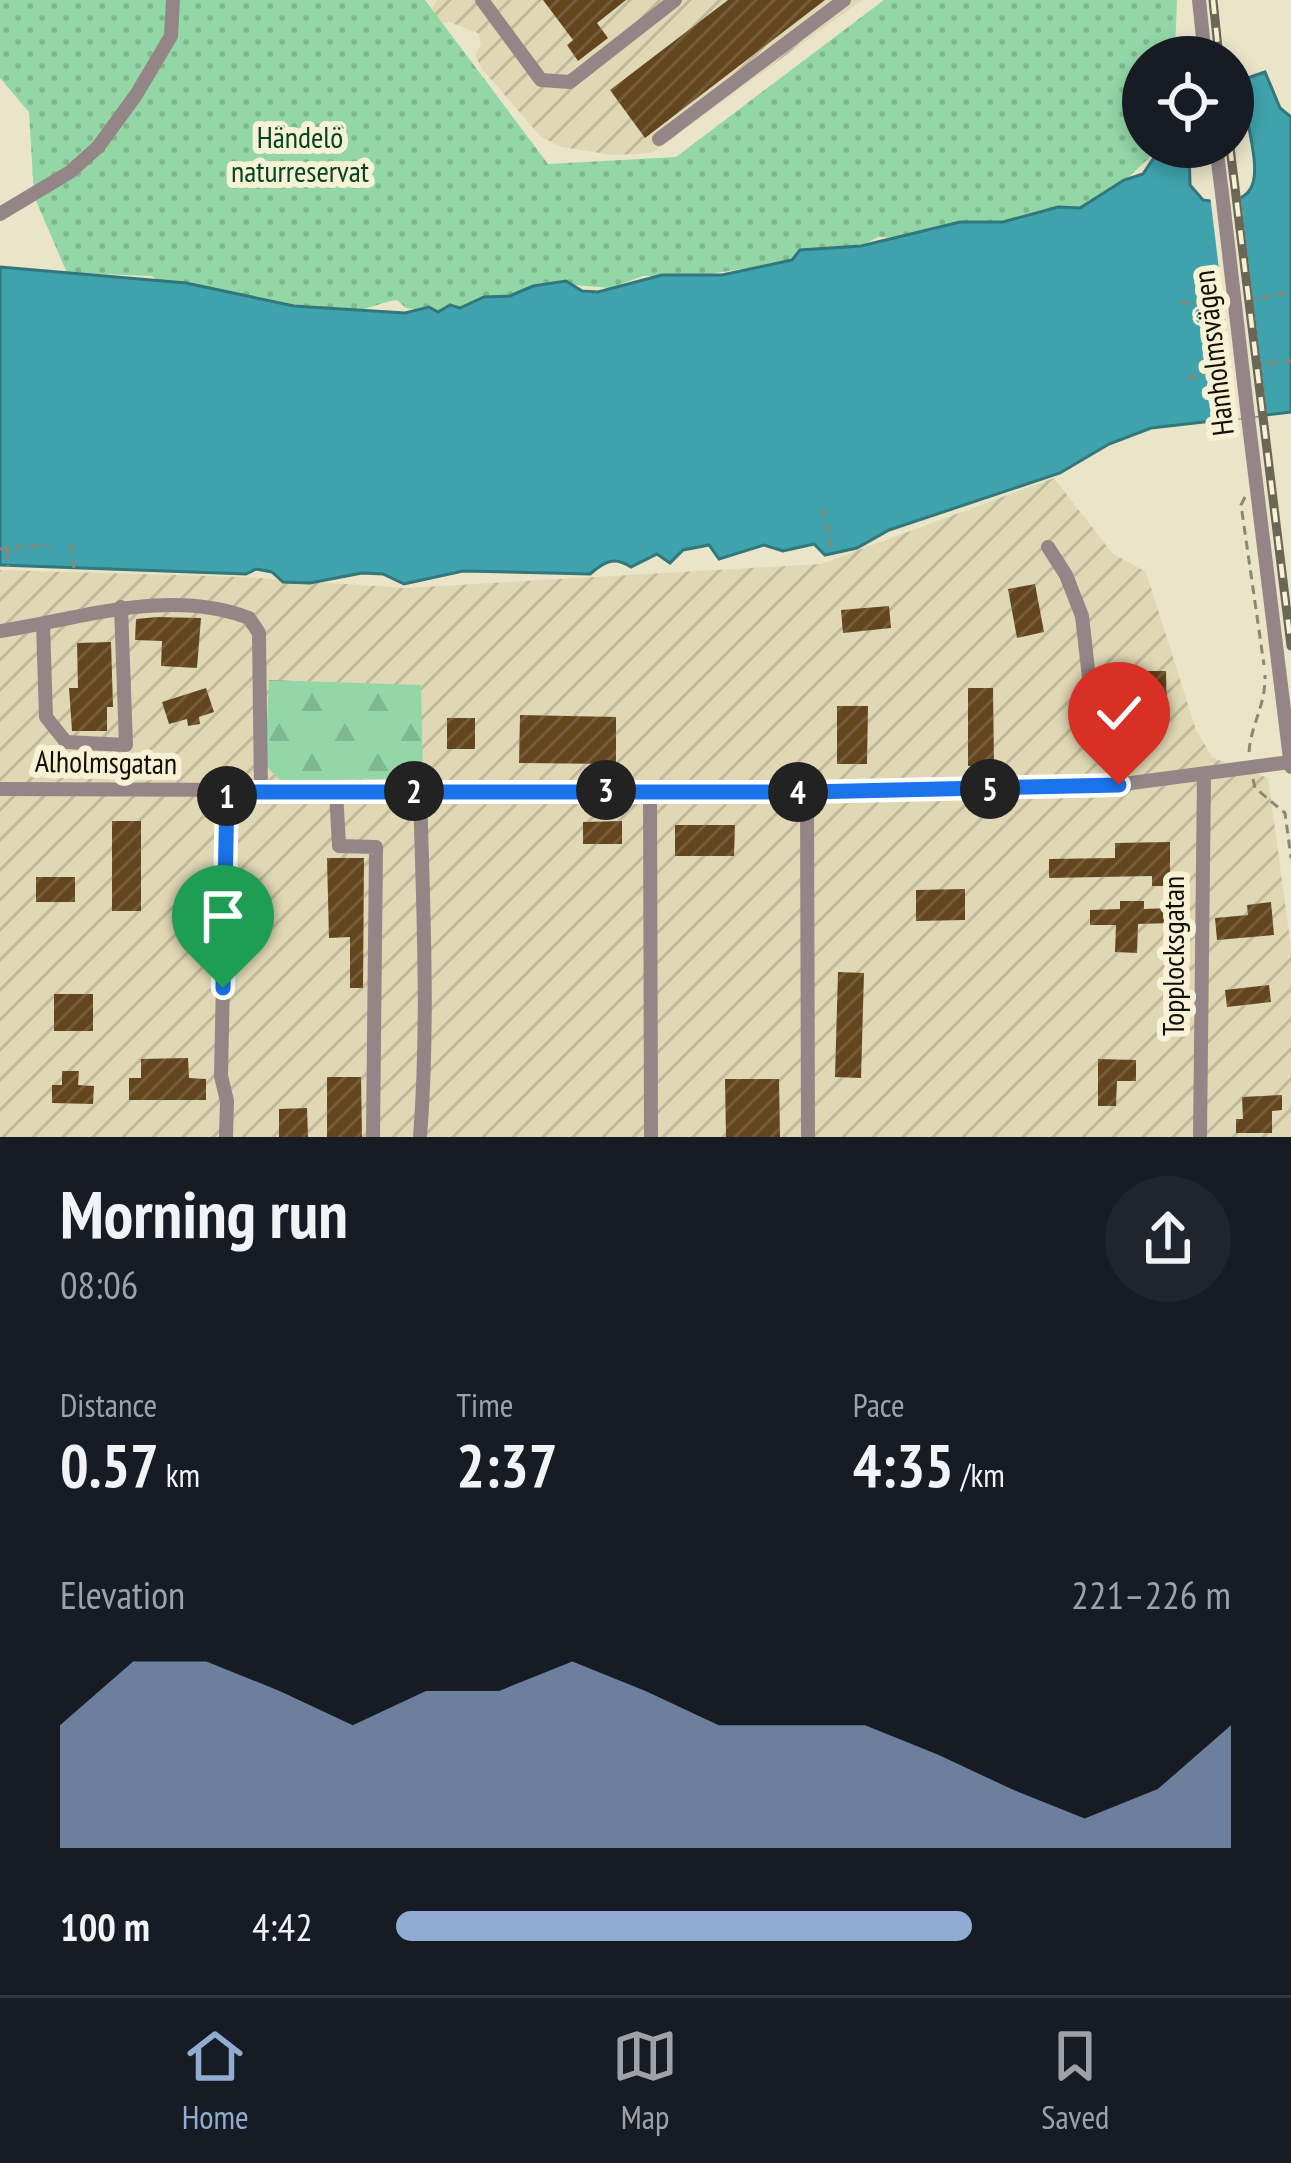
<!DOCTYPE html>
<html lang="en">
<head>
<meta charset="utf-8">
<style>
  body { margin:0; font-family:"PT Sans Narrow",sans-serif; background:#20242c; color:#f1f3f6; height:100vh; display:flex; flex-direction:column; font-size:45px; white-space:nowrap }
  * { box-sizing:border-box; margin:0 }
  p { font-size:39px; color:#9ea1a6 }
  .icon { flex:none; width:66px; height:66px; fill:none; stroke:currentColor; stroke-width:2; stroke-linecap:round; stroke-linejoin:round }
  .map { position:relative; height:1137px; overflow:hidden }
  .details { display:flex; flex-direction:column; background:#171b24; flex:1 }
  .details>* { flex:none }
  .buttons { position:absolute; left:1122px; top:36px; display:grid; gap:24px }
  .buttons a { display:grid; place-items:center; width:132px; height:132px; border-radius:50%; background:#171b24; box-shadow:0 6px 18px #0003; font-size:60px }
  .pin { position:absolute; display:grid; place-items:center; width:102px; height:102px; color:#fff; margin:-123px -51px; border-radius:50% 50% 50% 0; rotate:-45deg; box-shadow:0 0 12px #0007 }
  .pin .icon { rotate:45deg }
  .km { position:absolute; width:60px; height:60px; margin:-30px; border-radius:50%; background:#222; color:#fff; font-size:33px; line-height:60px; text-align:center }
  .round { display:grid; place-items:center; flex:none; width:126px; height:126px; border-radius:63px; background:#20242c }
  .summary { display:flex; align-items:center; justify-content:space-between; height:204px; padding:0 60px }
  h1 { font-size:66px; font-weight:600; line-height:90px }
  .stats { display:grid; grid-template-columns:repeat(3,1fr); gap:18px; height:204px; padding:12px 60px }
  .stats div { display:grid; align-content:center }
  .stats b { font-size:60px; font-weight:600 }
  .stats small { font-size:33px; font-weight:400 }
  .stats p { font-size:33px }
  .chart { height:336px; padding:24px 60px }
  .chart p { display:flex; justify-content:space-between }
  .chart svg { width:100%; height:216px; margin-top:12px; fill:#91acd2; opacity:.7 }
  ul { padding:0 60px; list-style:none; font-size:39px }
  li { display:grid; grid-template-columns:192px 144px 1fr; align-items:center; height:90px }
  li i { height:30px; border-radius:15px; background:#91acd2 }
  .dock { display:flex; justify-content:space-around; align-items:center; height:168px; border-top:3px solid #363941; background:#171b24; font-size:33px; color:#9ea1a6 }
  .dock a { display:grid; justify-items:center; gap:6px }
  .dock .on { color:#91acd2 }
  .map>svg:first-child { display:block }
</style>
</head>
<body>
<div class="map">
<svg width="1291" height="1137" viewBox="0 0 1291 1137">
  <defs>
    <pattern id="industrial-furrows" width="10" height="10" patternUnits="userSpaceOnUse" patternTransform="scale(3)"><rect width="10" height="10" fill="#e0d8b5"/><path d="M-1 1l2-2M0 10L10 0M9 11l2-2" fill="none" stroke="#bfb89a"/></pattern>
    <pattern id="forest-firs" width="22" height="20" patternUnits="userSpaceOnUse" patternTransform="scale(3)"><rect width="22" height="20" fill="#94d7a7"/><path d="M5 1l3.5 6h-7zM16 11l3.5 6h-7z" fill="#7fb78e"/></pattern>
    <pattern id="park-dots" width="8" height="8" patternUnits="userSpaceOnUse" patternTransform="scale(3)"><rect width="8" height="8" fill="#94d7a7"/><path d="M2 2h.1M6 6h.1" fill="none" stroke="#7fb78e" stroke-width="1.8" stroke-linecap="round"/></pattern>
    <pattern id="building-hatch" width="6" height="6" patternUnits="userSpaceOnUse" patternTransform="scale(3)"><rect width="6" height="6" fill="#63461d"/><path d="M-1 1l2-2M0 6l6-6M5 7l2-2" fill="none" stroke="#745d3b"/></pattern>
  </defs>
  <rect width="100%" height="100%" fill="#eae4c8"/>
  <g fill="url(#industrial-furrows)">
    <path d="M437,0h425l-210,153 -39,2 -51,-8 -21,-10 -59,-68 -7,-14 6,-11 -3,-11 -28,-11 -12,2 -6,-16z"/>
    <path d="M1054,478l58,75 34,19 50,158 17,28 55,20 23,169v190h-1291v-567l243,7 161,11 417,-24z"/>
  </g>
  <path fill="url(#forest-firs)" d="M269,680l152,5 2,93 -142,3 -16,-16z"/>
  <path fill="url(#park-dots)" d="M0,0h425l123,164 128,-7 208,-157h293l-2,51 -7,-2 -4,8h-21v90h18l-38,35 -43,27 -75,16 -14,-4 -86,17 -27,-1 -22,12 -59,12 -95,14 -59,1 -33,12 -60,-5 -97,31 -47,-6 -9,-8c-15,2 -30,9 -44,12 -51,9 -142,-20 -195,-31l-6,-5 -85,-3 -33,-77 -5,-84 -29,-34z"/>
  <path fill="#3fa3ad" stroke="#31777b" stroke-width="3" d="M1265,72l15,36 11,9v295l-140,16 -42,16 -49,29 -171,57 -32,18 -32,7 -11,-11 -31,7 -19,-6 -45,14 -10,-14 -26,5 -13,13 -13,-9 -26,13c-17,-11 -26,-6 -41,7l-127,-3 -59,13 -21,-10 -21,-1 -52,10 -27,-1 -11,-10 -16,-3 -10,5 -246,-9v-298l186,16 108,23 111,7 24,-6 9,5 12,-7 10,3 24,-11 26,-1 23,-10 33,-5 16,10 16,1 64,-17h60l70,-15 8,-10 61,-4 99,-24h43l55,-15 22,1 44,-28 19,-6 18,-27h28l1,38 13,15c61,10 55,-26 46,-72 -3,-16 -4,-32 -10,-47z"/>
  <path fill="#eae4c8" d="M1240,193l27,222 -30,4 -27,-224z"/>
  <g fill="url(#building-hatch)">
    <path d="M543,0h83l-29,23 11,15 -30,23 -11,-16 6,-5z"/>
    <path d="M728,0h97l-180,138 -35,-48z"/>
    <path d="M1035,584l9,48 -27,6 -9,-49z"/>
    <path d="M889,606l2,22 -48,5 -2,-23z"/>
    <path d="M157,617l44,1 -4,50 -36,-2 1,-25 -27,-1 1,-21z"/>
    <path d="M111,642l2,65h-6v24h-35l-3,-43h9l-1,-45z"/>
    <path d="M1127,671h39l1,56h-40z"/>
    <path d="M206,688l8,24 -15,5 1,7 -12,2 -1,-7 -18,5 -7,-22z"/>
    <path d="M968,688h25l1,78h-26z"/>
    <path d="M837,706h31l-1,58h-30z"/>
    <path d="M520,715l96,2v47l-97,-1z"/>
    <rect x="447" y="718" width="28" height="31"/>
    <rect x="112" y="821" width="29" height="90"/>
    <path d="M622,821v23h-39v-22z"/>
    <path d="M675,825h60l-1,31h-59z"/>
    <path d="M1170,842v44h-18v-10l-103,2v-19l66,-1v-15z"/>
    <path d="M327,858h37l-1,130h-13v-51l-21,1z"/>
    <rect x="36" y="877" width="39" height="25"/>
    <path d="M965,889v31l-49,1v-31z"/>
    <path d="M1120,901h24v8l28,-1 1,15 -35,1 -1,29 -22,-1 1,-27h-26v-15l30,-1z"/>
    <path d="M1271,902l3,33 -57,5 -2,-22 33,-3 -1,-10z"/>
    <path d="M838,972l26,1 -3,105 -26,-1z"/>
    <path d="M1269,985l2,17 -44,5 -2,-17z"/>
    <rect x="54" y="994" width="39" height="37"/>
    <path d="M188,1058l1,20 17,1v21h-77v-22h12v-19z"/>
    <path d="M1098,1059l38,1v21h-19l-1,25h-18z"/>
    <path d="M62,1071h17l-1,14 16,1 -1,18 -41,-1v-18h10z"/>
    <path d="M327,1077h34l1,60h-35z"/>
    <path d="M725,1079h54l1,58h-54z"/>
    <path d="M1282,1095v15l-10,1v22h-36v-14h7l-1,-22z"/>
    <path d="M307,1108l1,29h-29v-28z"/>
  </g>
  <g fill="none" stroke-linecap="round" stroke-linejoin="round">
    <g stroke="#8c8774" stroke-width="3" stroke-dasharray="9 6" stroke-linecap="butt">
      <path d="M1247,301l44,-9"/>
      <path d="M1180,303l40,1"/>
      <path d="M1254,365l37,-4"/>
      <path d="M1188,378l39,-9"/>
      <path d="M1245,497l-4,8 23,160"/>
      <path d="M823,509l9,44"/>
      <path d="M72,544l2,25"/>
      <path d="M0,549l49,-4"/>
      <path d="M7,550l1,16"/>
      <path d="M1249,752c2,-28 17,-47 16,-77"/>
      <path d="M1253,779l2,9 30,25 6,45"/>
    </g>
    <g stroke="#948686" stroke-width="14">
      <path d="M482,0l59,80 29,2 105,-82"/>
      <path d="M1199,0l6,57"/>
      <path d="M659,139l185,-139"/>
      <path d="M1216,147l6,46"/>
      <path d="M0,214l70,-42 28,-25 38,-52 35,-59 2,-36"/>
      <path d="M1248,417l43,350"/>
      <path d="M1048,547l18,28 16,41 7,62 30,107"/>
      <path d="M43,624l3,93 20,25 60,3 -5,-138"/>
      <path d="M0,631c80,-12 170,-44 249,-13l10,15 2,159"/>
      <path d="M0,789l807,3 294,-5 189,-25"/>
      <path d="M650,790l1,347"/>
      <path d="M336,791l3,55 37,1 -3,290"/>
      <path d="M807,792l1,345"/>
      <path d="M226,1137l1,-36 -6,-25 6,-284"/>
      <path d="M420,1137c9,-115 3,-231 0,-346"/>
      <path d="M1200,1137l4,-363"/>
    </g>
    <defs>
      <g id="rail">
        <path d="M1213,0l6,57"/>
        <path d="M1230,147l61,499"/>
      </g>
    </defs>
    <use href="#rail" stroke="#6b6757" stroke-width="9"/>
    <use href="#rail" stroke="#f7f1d5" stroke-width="4.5" stroke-dasharray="14" stroke-linecap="butt"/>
    <path stroke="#948686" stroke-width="14" d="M1222,193l26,224"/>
  </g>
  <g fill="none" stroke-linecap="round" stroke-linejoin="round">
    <defs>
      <path id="route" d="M223,988l4,-196h580l312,-7"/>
    </defs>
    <use href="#route" stroke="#fff" stroke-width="24"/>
    <use href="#route" stroke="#1a73e8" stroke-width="15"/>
  </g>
  <g text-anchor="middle" stroke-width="12" stroke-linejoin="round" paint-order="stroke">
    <g font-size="30" fill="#014522" stroke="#f7f1d5">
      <text x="300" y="148">Händelö<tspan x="300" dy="34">naturreservat</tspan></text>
    </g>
    <g font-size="30" fill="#110f06" stroke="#f7f1d5">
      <text transform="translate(1214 353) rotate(-97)" y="10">Hanholmsvägen</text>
      <text transform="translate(106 763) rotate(1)" y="10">Alholmsgatan</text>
      <text transform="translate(1174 956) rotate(-90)" y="10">Topplocksgatan</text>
    </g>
  </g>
</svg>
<div class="buttons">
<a><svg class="icon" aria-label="locate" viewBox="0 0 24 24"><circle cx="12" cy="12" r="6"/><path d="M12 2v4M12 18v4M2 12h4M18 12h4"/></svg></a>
</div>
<div class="pin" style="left:223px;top:988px;background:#1e9e55"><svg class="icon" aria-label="arrive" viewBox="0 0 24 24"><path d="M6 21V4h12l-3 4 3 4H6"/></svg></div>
<div class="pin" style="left:1119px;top:785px;background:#d93025"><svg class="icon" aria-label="check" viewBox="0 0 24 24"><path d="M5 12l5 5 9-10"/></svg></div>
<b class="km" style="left:227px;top:796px">1</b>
<b class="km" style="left:414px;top:791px">2</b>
<b class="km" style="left:606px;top:790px">3</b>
<b class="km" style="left:798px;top:792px">4</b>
<b class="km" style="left:990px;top:789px">5</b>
</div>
<section class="details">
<div class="summary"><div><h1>Morning run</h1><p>08:06</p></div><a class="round"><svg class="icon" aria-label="share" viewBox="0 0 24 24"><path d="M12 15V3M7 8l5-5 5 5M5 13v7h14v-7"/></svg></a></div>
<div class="stats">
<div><p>Distance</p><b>0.57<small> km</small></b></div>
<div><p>Time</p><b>2:37</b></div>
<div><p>Pace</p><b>4:35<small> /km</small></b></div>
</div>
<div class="chart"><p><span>Elevation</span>221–226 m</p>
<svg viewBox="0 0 160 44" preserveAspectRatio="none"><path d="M0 44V19L10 6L20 6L30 12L40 19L50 12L60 12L70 6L80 12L90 19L100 19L110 19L120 25L130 32L140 38L150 32L160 19V44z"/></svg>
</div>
<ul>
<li><b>100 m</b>4:42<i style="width:69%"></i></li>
</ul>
</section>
<nav class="dock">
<a class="on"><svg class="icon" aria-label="home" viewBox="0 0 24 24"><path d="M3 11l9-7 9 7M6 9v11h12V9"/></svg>Home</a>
<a><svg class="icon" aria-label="map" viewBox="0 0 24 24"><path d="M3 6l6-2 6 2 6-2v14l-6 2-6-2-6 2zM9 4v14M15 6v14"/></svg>Map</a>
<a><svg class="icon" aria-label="saved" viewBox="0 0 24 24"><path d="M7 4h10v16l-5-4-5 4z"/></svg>Saved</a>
</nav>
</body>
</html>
